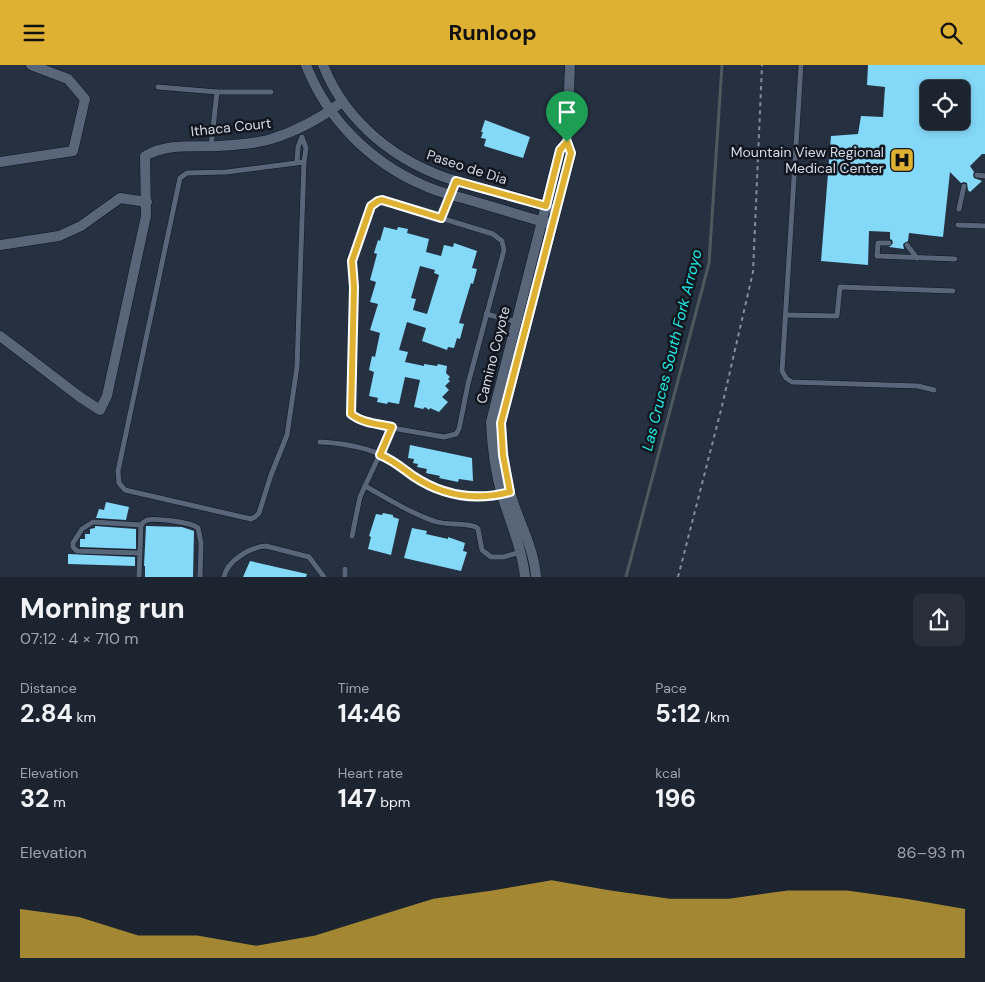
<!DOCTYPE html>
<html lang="en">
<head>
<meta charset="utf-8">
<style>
  body { margin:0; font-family:"DM Sans",sans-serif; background:#29303c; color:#f1f3f6; height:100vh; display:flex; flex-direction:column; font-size:19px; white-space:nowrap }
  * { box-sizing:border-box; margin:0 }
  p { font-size:16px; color:#a0a4ab }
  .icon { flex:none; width:28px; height:28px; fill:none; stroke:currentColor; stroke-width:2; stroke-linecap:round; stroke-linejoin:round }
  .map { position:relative; height:512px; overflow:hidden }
  .drawer { display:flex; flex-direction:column; background:#1c2430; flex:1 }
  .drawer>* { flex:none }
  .fabs { position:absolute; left:920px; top:15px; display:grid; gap:10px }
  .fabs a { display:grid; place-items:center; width:50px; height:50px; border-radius:8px; background:#1c2430; box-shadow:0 2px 8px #0003,0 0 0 1px #3a414c; font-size:25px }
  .pin { position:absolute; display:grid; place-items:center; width:42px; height:42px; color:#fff; margin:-51px -21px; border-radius:50% 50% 50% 0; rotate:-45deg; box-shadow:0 0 5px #0007 }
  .pin .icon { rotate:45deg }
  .round { display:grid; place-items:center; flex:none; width:52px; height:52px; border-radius:8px; background:#29303c }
  .headline { display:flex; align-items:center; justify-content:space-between; height:85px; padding:0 20px }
  h1 { font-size:28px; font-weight:700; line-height:38px }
  .figures { display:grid; grid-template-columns:repeat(3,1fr); gap:8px; height:85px; padding:5px 20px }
  .figures div { display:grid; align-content:center }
  .figures b { font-size:25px; font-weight:700 }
  .figures small { font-size:14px; font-weight:400 }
  .figures p { font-size:14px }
  .chart { height:140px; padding:10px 20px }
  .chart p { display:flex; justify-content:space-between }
  .chart svg { width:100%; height:90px; margin-top:5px; fill:#deb133; opacity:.7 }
  header { display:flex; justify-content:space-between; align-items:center; height:65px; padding:0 20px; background:#deb133; color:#111; font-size:22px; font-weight:700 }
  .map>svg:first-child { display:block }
</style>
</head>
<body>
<header><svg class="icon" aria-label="menu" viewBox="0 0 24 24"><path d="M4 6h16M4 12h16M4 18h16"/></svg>Runloop<svg class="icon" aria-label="search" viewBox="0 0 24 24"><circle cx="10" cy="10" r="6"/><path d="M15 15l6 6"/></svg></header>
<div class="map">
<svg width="985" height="512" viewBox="0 0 985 512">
  <rect width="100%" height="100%" fill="#253040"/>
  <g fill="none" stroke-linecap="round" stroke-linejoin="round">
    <path stroke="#4c5a5d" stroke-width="3" d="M626,512l83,-314 13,-198"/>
  </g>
  <g fill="#84d8f8" fill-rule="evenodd">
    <path d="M868,0h117v89h-3l-12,12 4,6 -1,3 1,3 8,3 -12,11 -2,-2 -1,-7 -3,-1 -3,1 -11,-11 -7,65 -34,-4 -1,8 -5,3 1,5 -15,-2 4,-4 -1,-3 -2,-1v-7l-21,-1 -1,34 -47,-4 10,-125 27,-2 3,-18 22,1 2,-30 -18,-2zM929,24h32v32h-32z"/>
    <path d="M485,55l45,17 -7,21 -39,-12 2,-7 -5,-1 2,-6h-2z"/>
    <path d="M384,162l13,3 1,-3 10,2 -1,4 22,6 -3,13 15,4 3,-11 9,2 1,-4 23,8 -5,17 5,1 -4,15 -2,-1 -12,40 5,1 -4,15 -3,-1 -3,10 -6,-1 -1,3 -25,-9 4,-13 -19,-6 -8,28 9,2 -3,10 19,4v-2l13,2 1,-2 9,2 -1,7 4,4 -2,2 2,2 -5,5 4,4 -7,7 6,5 -9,10 -9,-4 -1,2 -4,-3 -2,2 -9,-2 6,-27 -15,-3 -6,27 -11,-2 -1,2 -10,-2 1,-4 -9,-2 5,-24 -5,-2 3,-14 3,1 5,-24 -10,-3 8,-26 -8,-2 6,-20 -6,-2 7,-26 -3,-1 4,-13 2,1zM420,201l15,4 -1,3 5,2 -12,39 -14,-4 3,-11 -5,-1z"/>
    <path d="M410,380l62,13 1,23 -14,-2 -1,3 -19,-4 1,-2 -14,-3 1,-4 -10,-2 1,-3 -5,-1 1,-4 -6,-1z"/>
    <path d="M106,437l23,5 -3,13 -30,-2 3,-9 5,1z"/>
    <path d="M383,448l10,2v2l6,2 -8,36 -23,-6 3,-12 -2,-1 7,-22 6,1z"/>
    <path d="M95,461l41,3v20l-56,-2v-8h5v-5h5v-5l5,-1z"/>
    <path d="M146,461l36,1 12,4 -1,46h-48v-11h-1z"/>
    <path d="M412,463l15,3 -1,3 22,5v-2l17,6 -2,8 4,1 -6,19 -57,-13z"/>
    <path d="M68,489l67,3v9l-67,-2z"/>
    <path d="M250,496l57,13 -1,3h-63z"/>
  </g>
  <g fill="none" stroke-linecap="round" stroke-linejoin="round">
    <defs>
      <g id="service">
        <path d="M801,0l-19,306 4,7 6,4 126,4 16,4"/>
        <path d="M158,22l59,5 -6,54"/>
        <path d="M217,27h54"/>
        <path d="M297,98l1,-16 4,-10 4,11 -2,14 -7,205 -10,68 -16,40 -12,38 -4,4 -4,2 -126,-29 -6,-7 -1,-12 62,-293 7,-5 39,-1 78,-10"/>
        <path d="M977,110l8,1"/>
        <path d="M959,144l5,-23"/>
        <path d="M441,153l15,-36"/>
        <path d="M958,160l27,1"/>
        <path d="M889,178h-11l-1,13 78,3"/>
        <path d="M907,180l10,13"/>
        <path d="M486,249l31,8"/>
        <path d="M786,250l51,1 3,-29 113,4"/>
        <path d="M392,363l52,9 12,-3 3,-5 9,-45 36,-134 -2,-9 -9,-7 -111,-34 -4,1 -7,5 -19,56 1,25 -3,124 1,3 5,4 36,10 -27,58c22,12 44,27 69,35 13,5 29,1 42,6l2,2 4,21 9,7h12l18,-5"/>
        <path d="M320,377c24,1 49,6 71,17 7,4 14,11 21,16 27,20 58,25 91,19"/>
        <path d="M352,471l8,-39 5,-11"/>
        <path d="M139,488l-62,-2 -4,-4v-4l9,-14 11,-7 48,3"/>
        <path d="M345,504v8"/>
        <path d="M139,512l2,-52c2,-3 3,-4 6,-5 9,-2 44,2 51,8l3,15 -1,34"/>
        <path d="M224,512c3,-16 26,-30 42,-31l43,11 15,20"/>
      </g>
      <g id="minor">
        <path d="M306,0c21,54 64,97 117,120 14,7 29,10 43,14 27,8 54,16 81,24"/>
        <path d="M323,0c23,58 74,98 133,116 31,10 64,16 95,27"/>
        <path d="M0,97l73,-11 12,-52 -17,-20 -37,-14"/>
        <path d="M0,180l59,-9 22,-10 39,-28 27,4"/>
        <path d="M0,271l80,61 20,13 7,-14 39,-180 -1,-60c23,-13 47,-9 72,-10 16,-1 39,-2 54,-7 26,-8 50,-21 71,-37"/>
        <path d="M525,512c-3,-29 -15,-55 -23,-82 -7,-24 -10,-48 -11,-73l69,-272 7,-8"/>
        <path d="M536,512c-2,-30 -18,-56 -26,-85 -6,-22 -7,-46 -9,-69l70,-270 -4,-11 3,-77"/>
      </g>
    </defs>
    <use href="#service" stroke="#0d1727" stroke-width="6"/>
    <use href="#minor" stroke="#0d1727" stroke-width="11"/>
    <path stroke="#848d9a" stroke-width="2" stroke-dasharray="4 4" stroke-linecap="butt" d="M678,512l44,-171 31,-134 9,-207"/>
    <use href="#service" stroke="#596679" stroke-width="5"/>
    <use href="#minor" stroke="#596679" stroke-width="10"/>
  </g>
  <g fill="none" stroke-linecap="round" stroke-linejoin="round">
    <defs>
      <path id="route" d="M567,77l4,11 -70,270 2,32 7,37c-34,9 -67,4 -97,-16 -11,-8 -20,-16 -33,-21l12,-28c-14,-3 -30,-4 -41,-13l3,-127 -2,-26 19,-55 7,-5 4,-1 59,18 15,-37 90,25 14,-56z"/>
    </defs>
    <use href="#route" stroke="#fff" stroke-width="10"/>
    <use href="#route" stroke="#deb133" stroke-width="6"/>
  </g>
  <defs>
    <symbol id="hospital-square" viewBox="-11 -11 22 22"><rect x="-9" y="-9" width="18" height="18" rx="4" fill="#deb133" stroke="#12171f"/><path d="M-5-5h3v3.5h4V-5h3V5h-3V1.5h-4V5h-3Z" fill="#111"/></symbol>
  </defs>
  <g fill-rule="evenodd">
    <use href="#hospital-square" x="888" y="81" width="28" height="28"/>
  </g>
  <g text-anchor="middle" stroke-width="5" stroke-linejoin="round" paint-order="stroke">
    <g font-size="14" fill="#d5dce7" stroke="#12171f">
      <text transform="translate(231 62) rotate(-6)" y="5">Ithaca Court</text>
      <text transform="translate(467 102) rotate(18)" y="5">Paseo de Dia</text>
      <text transform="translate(493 290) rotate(-76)" y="5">Camino Coyote</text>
    </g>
    <g font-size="14" fill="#d5dce7" stroke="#12171f" text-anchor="end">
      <text x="884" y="92">Mountain View Regional<tspan x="884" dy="16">Medical Center</tspan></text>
    </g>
    <g font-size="15" font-style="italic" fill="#1ff2ea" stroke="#12171f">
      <text transform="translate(672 285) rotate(-76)" y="5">Las Cruces South Fork Arroyo</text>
    </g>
  </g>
</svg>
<div class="fabs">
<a><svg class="icon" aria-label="locate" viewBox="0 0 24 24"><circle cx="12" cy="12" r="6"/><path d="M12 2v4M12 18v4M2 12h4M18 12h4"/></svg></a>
</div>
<div class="pin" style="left:567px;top:77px;background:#1e9e55"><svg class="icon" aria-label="arrive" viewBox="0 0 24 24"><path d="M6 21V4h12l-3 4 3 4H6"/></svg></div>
</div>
<section class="drawer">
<div class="headline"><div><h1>Morning run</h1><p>07:12 · 4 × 710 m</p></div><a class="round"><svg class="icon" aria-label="share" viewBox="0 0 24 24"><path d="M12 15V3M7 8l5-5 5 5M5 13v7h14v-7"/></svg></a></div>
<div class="figures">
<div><p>Distance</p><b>2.84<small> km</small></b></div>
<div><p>Time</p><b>14:46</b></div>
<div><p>Pace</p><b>5:12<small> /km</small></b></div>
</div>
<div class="figures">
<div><p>Elevation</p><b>32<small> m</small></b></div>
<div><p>Heart rate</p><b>147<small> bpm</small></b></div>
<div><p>kcal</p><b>196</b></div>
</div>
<div class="chart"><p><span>Elevation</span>86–93 m</p>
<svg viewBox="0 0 160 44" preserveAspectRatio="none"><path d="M0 44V20L10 24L20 33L30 33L40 38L50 33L60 24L70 15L80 11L90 6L100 11L110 15L120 15L130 11L140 11L150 15L160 20V44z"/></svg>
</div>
</section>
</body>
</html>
